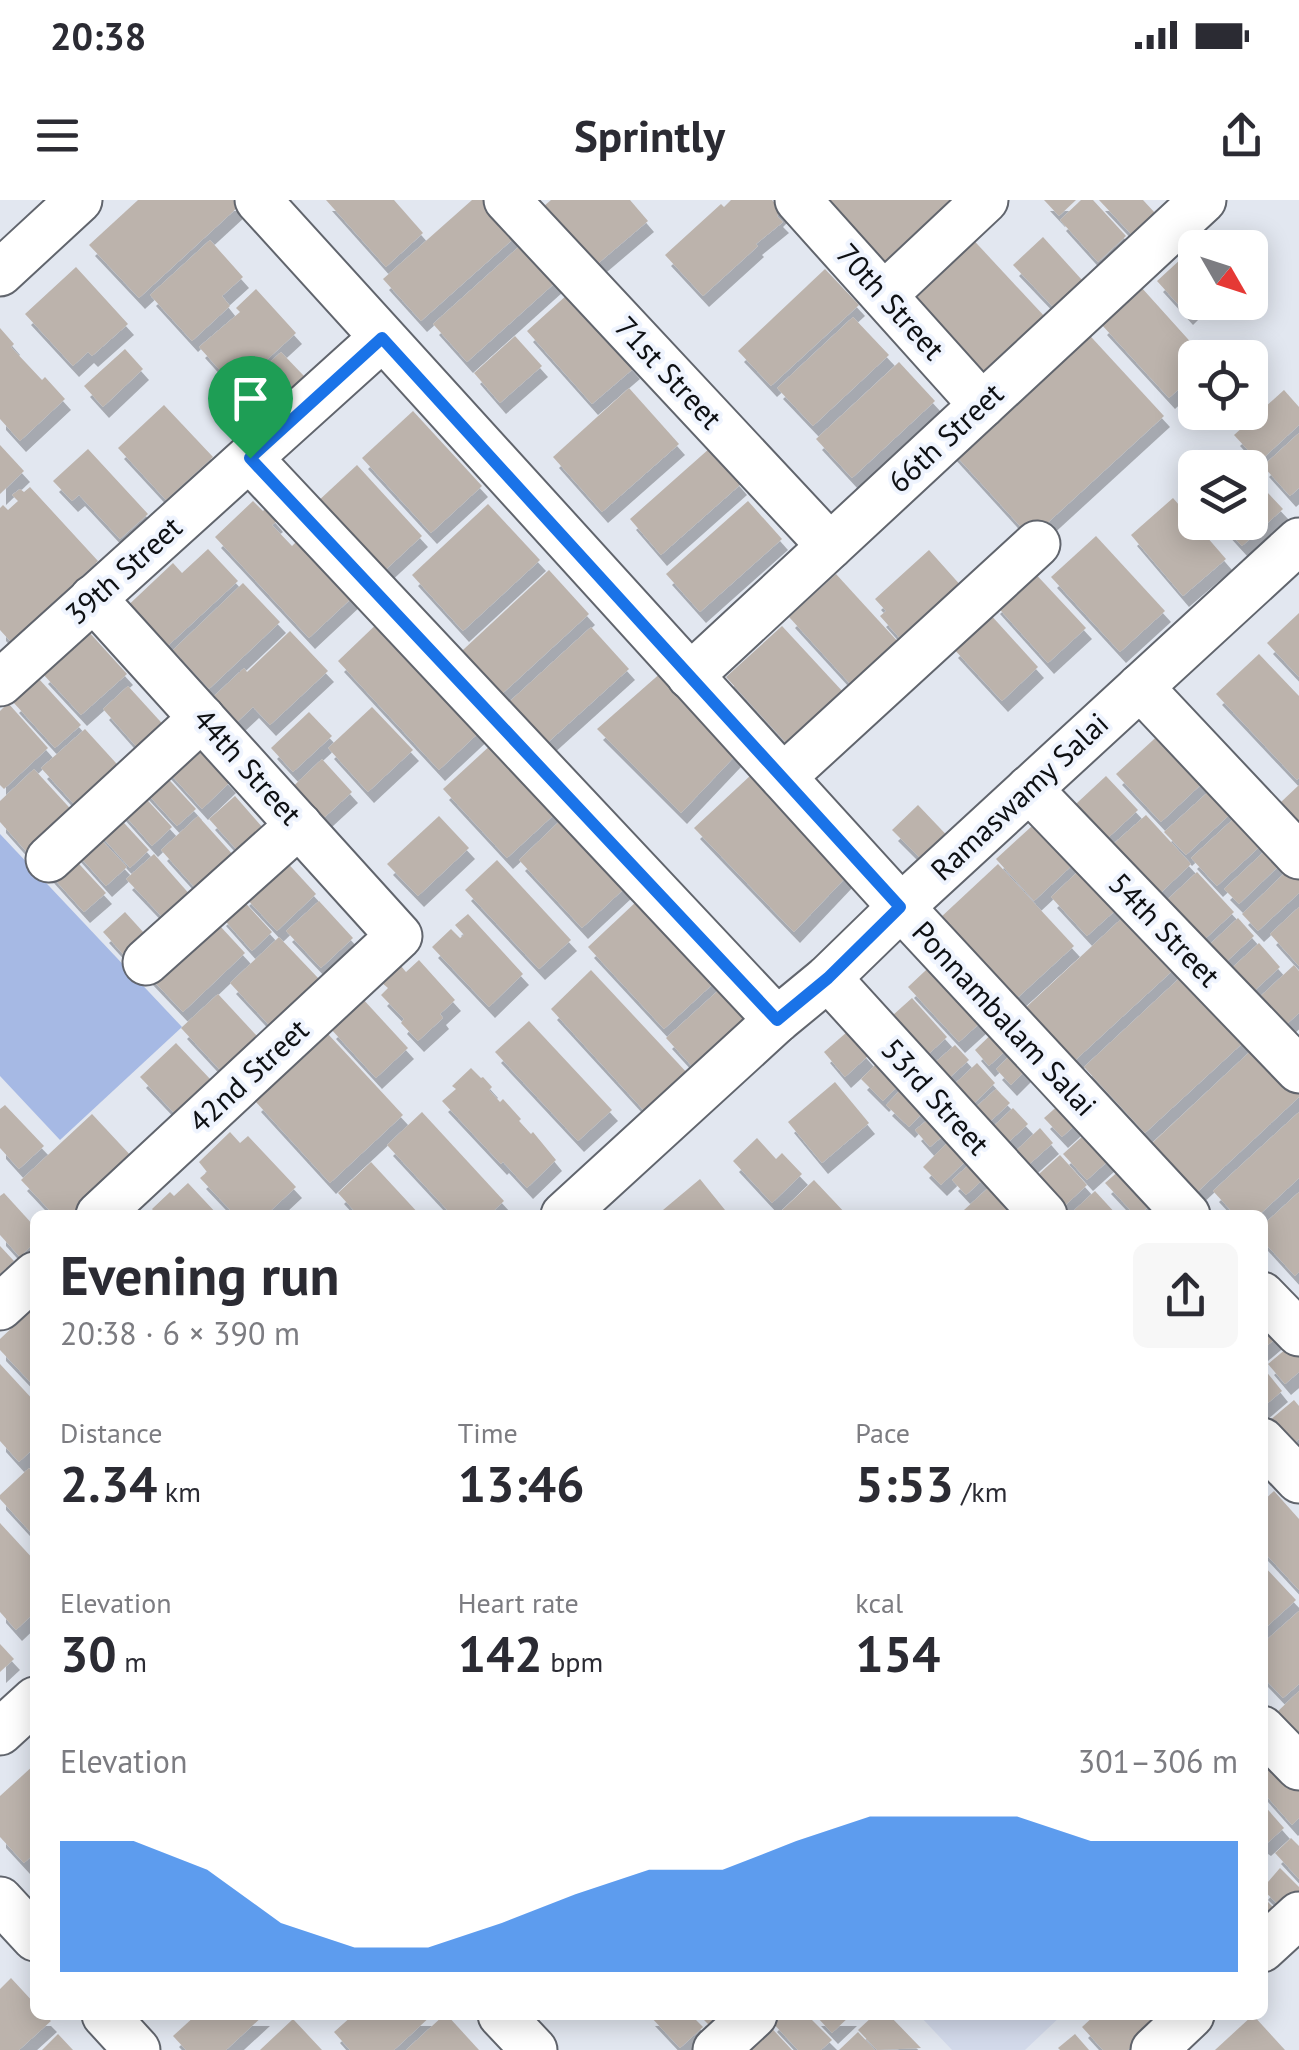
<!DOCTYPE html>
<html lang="en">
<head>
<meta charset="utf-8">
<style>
  body { margin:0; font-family:"PT Sans",sans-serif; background:#f7f7f7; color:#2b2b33; height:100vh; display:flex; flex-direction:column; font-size:38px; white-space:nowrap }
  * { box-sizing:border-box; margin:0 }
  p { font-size:32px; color:#7c7c81 }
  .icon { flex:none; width:55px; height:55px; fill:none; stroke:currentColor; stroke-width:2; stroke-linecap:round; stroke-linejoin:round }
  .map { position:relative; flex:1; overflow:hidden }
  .drawer { position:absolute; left:30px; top:1010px; width:1238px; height:810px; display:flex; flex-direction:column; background:#fff; border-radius:15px; box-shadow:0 5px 25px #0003 }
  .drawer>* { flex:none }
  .needle { width:65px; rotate:129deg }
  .tools { position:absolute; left:1178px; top:30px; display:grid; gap:20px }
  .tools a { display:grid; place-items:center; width:90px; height:90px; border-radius:15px; background:#fff; box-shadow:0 5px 25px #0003; font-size:50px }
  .pin { position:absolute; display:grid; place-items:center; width:85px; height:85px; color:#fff; margin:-102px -42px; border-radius:50% 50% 50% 0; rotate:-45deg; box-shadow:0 0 10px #0007 }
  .pin .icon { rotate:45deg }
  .round { display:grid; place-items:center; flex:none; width:105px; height:105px; border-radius:15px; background:#f7f7f7 }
  .head { display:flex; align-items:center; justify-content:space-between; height:170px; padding:0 30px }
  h1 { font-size:55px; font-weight:700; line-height:75px }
  .metrics { display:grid; grid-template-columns:repeat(3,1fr); gap:15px; height:170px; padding:10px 30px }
  .metrics div { display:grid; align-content:center }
  .metrics b { font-size:50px; font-weight:700 }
  .metrics small { font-size:28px; font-weight:400 }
  .metrics p { font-size:28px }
  .chart { height:280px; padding:20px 30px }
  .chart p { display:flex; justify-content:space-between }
  .chart svg { width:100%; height:180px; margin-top:10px; fill:#1a73e8; opacity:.7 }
  .status { display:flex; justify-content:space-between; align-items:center; height:70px; padding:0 50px; background:#fff; direction:ltr }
  .status svg { height:28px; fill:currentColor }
  header { display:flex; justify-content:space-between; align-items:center; height:130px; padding:0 30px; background:#fff; font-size:45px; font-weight:700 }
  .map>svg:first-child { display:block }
</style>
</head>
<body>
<div class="status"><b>20:38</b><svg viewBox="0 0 49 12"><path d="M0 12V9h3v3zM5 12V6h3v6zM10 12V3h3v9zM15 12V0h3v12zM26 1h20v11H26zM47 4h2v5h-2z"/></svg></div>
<header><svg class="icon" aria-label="menu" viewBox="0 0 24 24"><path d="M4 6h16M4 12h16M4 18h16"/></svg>Sprintly<svg class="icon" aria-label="share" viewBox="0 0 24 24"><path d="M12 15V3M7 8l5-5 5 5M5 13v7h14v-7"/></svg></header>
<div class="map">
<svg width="1299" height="1850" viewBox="0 0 1299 1850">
  <defs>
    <filter id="shadow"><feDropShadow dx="6" dy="11" stdDeviation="0" flood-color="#0004"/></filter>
  </defs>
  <rect width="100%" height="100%" fill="#e2e7f0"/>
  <path fill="#d3daeb" d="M919,1815h143l-37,35h-73z"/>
  <path fill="#a6b9e4" d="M0,634l182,193 -122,113 -60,-64z"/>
  <g fill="#bcb3ac" filter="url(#shadow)">
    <path d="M138,0h95l6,6 -100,92 -50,-53z"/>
    <path d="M326,0h68l29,33 -37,34z"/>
    <path d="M472,0h20l29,32 -100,89 -38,-42z"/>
    <path d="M551,0h79l18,21 -60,51 -51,-60z"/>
    <path d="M731,0h41l10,11 -5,5 6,6 -27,22 2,2 -55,50 -38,-41 56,-51 3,3z"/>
    <path d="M815,0h137l-73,68z"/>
    <path d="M1044,0h32l-17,16z"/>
    <path d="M1081,0h12l33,36 -28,26 -38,-42z"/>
    <path d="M1099,0h44l13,14 -24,21z"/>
    <path d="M966,32l80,86 -64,59 -79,-85z"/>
    <path d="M1207,35l11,13h-23v54h4l-12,12 -30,-33z"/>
    <path d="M1043,37l39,43 -29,27 -40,-42z"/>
    <path d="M210,40l33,37 -21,19 8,10 -38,35 -42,-46z"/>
    <path d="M523,43l34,38 -90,81 -34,-38z"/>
    <path d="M76,67l52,57 -36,32 -4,-4 -15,14 -48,-52z"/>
    <path d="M825,69l34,36 -88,81 -33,-35z"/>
    <path d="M1141,87l64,71h-10v16l-26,24 -68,-74z"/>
    <path d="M256,89l40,44 -60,55 -37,-41 41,-35 -4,-4z"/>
    <path d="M568,94l66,74 -42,36 -65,-73z"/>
    <path d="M853,117l36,38 -76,71 -36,-38z"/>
    <path d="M1081,126l83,90 -133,122 -83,-91z"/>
    <path d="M0,128l14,16 -3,3 31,33 3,-3 20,22 -45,42 -20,-22z"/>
    <path d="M515,136l27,30 -42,37 -26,-30z"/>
    <path d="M125,149l18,20 -40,38 -19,-21z"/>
    <path d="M281,152l23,24 -49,46 -23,-25z"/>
    <path d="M899,162l36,39 -83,77 -36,-39z"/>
    <path d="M629,188l50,56 -77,68 -49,-55z"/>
    <path d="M1284,190l15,17v18l-40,37 -25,-27z"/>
    <path d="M164,205l49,52 -47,43 -48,-52z"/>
    <path d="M413,211l69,75 -51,47 -69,-75z"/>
    <path d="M1299,233v55l-9,8 -27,-30z"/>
    <path d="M0,245l24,26 -24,23z"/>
    <path d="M710,248l31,36 -80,71 -31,-36z"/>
    <path d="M88,249l60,65 -28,25 -41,-44 -7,6 -19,-20z"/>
    <path d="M1231,252l13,16h-30z"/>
    <path d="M357,265l65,71 -41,38 -65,-71z"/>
    <path d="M1250,274l33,35 -41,37 -22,-24h30z"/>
    <path d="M30,287l68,74 -87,81 -11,-12v-122l3,-3 5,5 10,-9 -6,-6 8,-6 4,3z"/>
    <path d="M1173,298l53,61 -43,37 -52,-61z"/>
    <path d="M253,301l10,10 3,-3 11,13 -5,4 20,21 5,-5 59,53 -47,44 -94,-101z"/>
    <path d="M748,301l34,38 -82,73 -34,-38z"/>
    <path d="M488,304l52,56 -77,71 -51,-56z"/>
    <path d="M1096,336l69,75 -45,41 -69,-75z"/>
    <path d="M208,349l30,32 -79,73 -39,-41 53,-50 9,10z"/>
    <path d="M929,350l34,38 -59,55 -24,-27 6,-5 -11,-12z"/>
    <path d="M1031,369l55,59 -38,35 -54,-60z"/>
    <path d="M549,370l40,44 -99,91 -40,-43z"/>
    <path d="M836,374l64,70 -47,43 -64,-70z"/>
    <path d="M243,383l37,39 -71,67 -36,-39z"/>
    <path d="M989,413l49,54 -36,34 -50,-54z"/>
    <path d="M1299,413v64l-32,-34z"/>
    <path d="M385,416l102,109 -48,45 -101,-109z"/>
    <path d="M782,426l62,67 -56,52 -62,-68z"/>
    <path d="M591,427l38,42 -83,75 -38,-41z"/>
    <path d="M88,431l39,43 -46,41 -39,-42z"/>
    <path d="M290,431l38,40 -58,54 -17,-18 -17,16 -23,-26 31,-29 3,4z"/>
    <path d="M1259,454l40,42v82l-2,2 -81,-86z"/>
    <path d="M663,471l72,85 -54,57 -84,-84z"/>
    <path d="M39,479l42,46 -26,23 -42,-46z"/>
    <path d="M128,486l41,45 -26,23 -40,-45z"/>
    <path d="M8,503l40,45 -44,41 -4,-4v-74z"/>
    <path d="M372,507l41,43 -45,42 -40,-44z"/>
    <path d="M309,512l23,24 -39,36 -22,-24z"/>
    <path d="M85,529l41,45 -43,40 -42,-46z"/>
    <path d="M1164,530l44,48 -47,44 -45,-48z"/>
    <path d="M191,540l39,42 -28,27 -39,-43z"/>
    <path d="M493,543l64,69 -50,46 -64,-69z"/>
    <path d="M322,559l30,33 -38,35 -30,-32z"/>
    <path d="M34,569l44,48 -45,42 -33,-37v-21z"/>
    <path d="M161,571l35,38 -19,17 -35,-38z"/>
    <path d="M751,575l97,100 -54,57 -100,-104z"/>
    <path d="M1106,576l32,34 -43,40 -32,-34z"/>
    <path d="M1218,583l21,23 -53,49 -22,-23z"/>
    <path d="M1299,585v38l-19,-20z"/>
    <path d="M139,591l33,36 -20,19 -33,-37z"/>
    <path d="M235,596l28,32 -25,23 -29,-32z"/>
    <path d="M918,605l39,41 -25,24 -40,-40z"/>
    <path d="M1243,610l26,28 -52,48 -26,-28z"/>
    <path d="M113,611l36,39 -19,18 -36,-40z"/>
    <path d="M1146,615l45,49 -42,40 -47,-50z"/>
    <path d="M198,616l36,40 -37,34 -36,-40z"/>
    <path d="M439,616l30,32 -51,48 -31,-32z"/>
    <path d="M1043,616l38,41 -47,44 -38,-42z"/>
    <path d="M564,617l63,69 -45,42 -63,-68z"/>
    <path d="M93,631l34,36 -21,19 -33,-37z"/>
    <path d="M1269,647l14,15 -44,42 -15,-15z"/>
    <path d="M68,652l38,41 -22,19 -37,-41z"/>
    <path d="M154,654l38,43 -26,24 -40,-42z"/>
    <path d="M283,658l33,36 -39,37 -34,-36z"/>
    <path d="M497,660l74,80 -32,29 -74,-79z"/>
    <path d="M1090,660l37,40 -40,36 -36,-39z"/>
    <path d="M998,664l76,82 -59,54 -75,-82z"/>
    <path d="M1293,665l6,6v22l-41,38 -16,-17z"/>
    <path d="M1197,672l37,40 -43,40 -37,-40z"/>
    <path d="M240,697l32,35 -20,19 -32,-36z"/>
    <path d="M638,700l77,82 -51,47 -76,-82z"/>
    <path d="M319,701l34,37 -32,30 -35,-37z"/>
    <path d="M1134,707l49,54 -113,104 -49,-53z"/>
    <path d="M1299,707v59l-29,-32z"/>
    <path d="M125,712l29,32 -22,20 -29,-32z"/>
    <path d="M208,713l37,40 -62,59 -38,-40z"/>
    <path d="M468,714l55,60 -34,33 -57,-60 19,-18 9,9 4,-3 -9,-10z"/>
    <path d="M1238,718l16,18 -44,41 -16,-18z"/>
    <path d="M279,737l40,42 -50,46 -39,-42z"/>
    <path d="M1259,743l21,24 -39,36 -21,-24z"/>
    <path d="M941,756l51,56 -33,30 -51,-55z"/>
    <path d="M419,760l36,40 -15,14 3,4 -25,23 -17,-18 3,-4 -23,-24 7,-7 -6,-5 19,-17 5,6z"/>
    <path d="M1294,765l5,6v42l-21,19 -26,-28z"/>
    <path d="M591,770l99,106 -42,39 -97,-106z"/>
    <path d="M1185,773l61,67 -101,93 -61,-66z"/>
    <path d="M722,787l31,34 -55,52 -32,-35z"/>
    <path d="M218,794l39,42 -37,34 -39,-42z"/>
    <path d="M362,798l46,50 -32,30 -46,-50z"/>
    <path d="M912,798l35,39 -28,26 -36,-39z"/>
    <path d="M529,821l83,89 -34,31 -83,-89z"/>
    <path d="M1002,824l15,16 -28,26 -14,-16z"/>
    <path d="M847,832l21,24 -23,21 -21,-25z"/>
    <path d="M328,834l75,81 -73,68 -75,-82z"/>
    <path d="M176,843l36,38 -36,34 -36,-38z"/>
    <path d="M955,845l14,15 -31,28 -14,-16z"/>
    <path d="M1256,846l43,47v4l-105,98 -45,-49z"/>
    <path d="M1018,848l13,17 -20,20 -15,-16z"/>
    <path d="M883,857l22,22 -22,22 -22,-22z"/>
    <path d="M977,863l18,20 -29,28 -19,-20z"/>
    <path d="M471,868l10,10 2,-1 9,10 -3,3 11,12 3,-3 18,20 -2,2 12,13 2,-2 23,28 -29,28 -24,-26 -2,2 -59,-63 14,-12 -4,-3z"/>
    <path d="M835,882l34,41 -47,40 -34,-41z"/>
    <path d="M906,884l23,22 -20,21 -23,-22z"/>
    <path d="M996,889l14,14 -31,29 -14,-15z"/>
    <path d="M1069,896l17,19 -24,22 -18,-19z"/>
    <path d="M5,905l39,41 -25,23 -19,-21v-39z"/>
    <path d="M1013,908l15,16 -29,27 -15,-16z"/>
    <path d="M422,912l82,89 -15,14h-37l-65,-70z"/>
    <path d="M1299,912v66l-40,37h-24l-22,-24z"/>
    <path d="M936,913l14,17 -20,17 -15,-17z"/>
    <path d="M92,914l41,44 -62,57h-17l-33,-35z"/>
    <path d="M1096,924l24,26 -33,30 -24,-26z"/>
    <path d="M1040,928l13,15 -39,35 -12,-14z"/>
    <path d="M230,932l10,11 8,-7 48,51 -30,28h-19l-3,-4 -9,4 -35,-37 7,-6 -8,-10z"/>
    <path d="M957,933l18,19 -34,33 -18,-18z"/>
    <path d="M757,938l19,21 6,-6 20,21 -30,29 -39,-42z"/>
    <path d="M1060,955l27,30 -31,29 -28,-30z"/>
    <path d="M975,959l14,15 -23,21 -14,-15z"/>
    <path d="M371,962l49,53h-62l-20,-22z"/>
    <path d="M1129,962l31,34 -21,19h-4l-30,-32z"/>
    <path d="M999,978l34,37h-65l-4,-5z"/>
    <path d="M700,979l29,36h-72z"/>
    <path d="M814,980l33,35h-70z"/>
    <path d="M188,983l30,32h-61l-5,-6 18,-17 4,4z"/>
    <path d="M1095,991l22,24h-48z"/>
    <path d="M1299,992v80l-4,4 -33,-36v-14z"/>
    <path d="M4,993l31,34v15l-15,15 -20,-22v-39z"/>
    <path d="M0,1046l14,15 -14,13z"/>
    <path d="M1262,1100l25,29 -25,21z"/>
    <path d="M35,1106v81l-35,-37v-11z"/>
    <path d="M1299,1138v34l-14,12 -17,-20z"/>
    <path d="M0,1164l35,38v45l-16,15 -19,-21z"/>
    <path d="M1265,1170l17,21 -20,17v-36z"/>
    <path d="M1294,1200l5,6v33l-15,13 -21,-26z"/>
    <path d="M29,1268l6,7v62l-35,-38v-4z"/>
    <path d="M1274,1291l25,28v71l-37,-40v-48z"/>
    <path d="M0,1323l35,38v51l-19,18 -16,-18z"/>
    <path d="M1262,1364l34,36 -34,31z"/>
    <path d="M1299,1411v73l-16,14 -21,-22v-32z"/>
    <path d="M0,1444l14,15 -14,13z"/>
    <path d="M1299,1491v49l-24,-26z"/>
    <path d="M1277,1562l22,24v32l-7,7 -30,-34v-16z"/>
    <path d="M35,1564v89l-11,10 -24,-26v-41z"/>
    <path d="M1262,1603l22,25 -19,17 -3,-2z"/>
    <path d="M1291,1638l8,8v33l-24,-26z"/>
    <path d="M1280,1668l19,19v14l-12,12 -25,-24z"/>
    <path d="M1262,1696l15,15 -15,14z"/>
    <path d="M11,1778l24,26v11h10l6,6 -32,29h-19v-61z"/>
    <path d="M196,1815h68l-38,35h-40l-13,-14z"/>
    <path d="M353,1815h79l-38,35h-44l-16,-18z"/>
    <path d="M444,1815h3l32,35h-73z"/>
    <path d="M649,1815h42l12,12 -23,21z"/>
    <path d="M699,1815h22l-11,11z"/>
    <path d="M777,1815h30l25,25 -11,10h-23l-27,-29z"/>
    <path d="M815,1815h36l-19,18z"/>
    <path d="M874,1815h15l32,33 -44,2 -19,-20z"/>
    <path d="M1095,1815h52l8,9 -27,26h-25l-21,-23z"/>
    <path d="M1253,1815l32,35h-70z"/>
    <path d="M293,1819l29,31h-62z"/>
    <path d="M765,1821l27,29h-50z"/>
    <path d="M858,1832l17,18h-36z"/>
    <path d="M58,1834l15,16h-31z"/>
    <path d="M1075,1834l14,16h-29l-2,-2z"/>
  </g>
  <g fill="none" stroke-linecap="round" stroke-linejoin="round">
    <defs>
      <g id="minor">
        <path d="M258,0l643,707 286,308"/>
        <path d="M507,0l323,346"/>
        <path d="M798,0l184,205"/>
        <path d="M0,73l79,-73"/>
        <path d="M884,95l101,-95"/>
        <path d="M250,259l527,561"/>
        <path d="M93,398l306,338 -300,279"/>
        <path d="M690,476l513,-476"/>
        <path d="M0,483l382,-345"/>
        <path d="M1140,487l159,169"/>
        <path d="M783,577l254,-233"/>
        <path d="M1029,589l270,281"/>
        <path d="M49,659l153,-141"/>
        <path d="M146,762l153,-137"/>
        <path d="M828,778l216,237"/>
        <path d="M564,1015l213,-195 51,-42 73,-71 398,-366"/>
        <path d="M1262,1095l37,38"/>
        <path d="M0,1107l35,-32"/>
        <path d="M1262,1241l37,39"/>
        <path d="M1262,1529l37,38"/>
        <path d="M0,1532l35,-32"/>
        <path d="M0,1700l35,38"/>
        <path d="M1262,1749l37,-34"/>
        <path d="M105,1815l32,35"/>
        <path d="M501,1815l33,35"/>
        <path d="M716,1850l38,-35"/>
        <path d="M1154,1850l37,-35"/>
      </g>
    </defs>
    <use href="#minor" stroke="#61656d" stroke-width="49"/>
    <use href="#minor" stroke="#fff" stroke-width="45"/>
  </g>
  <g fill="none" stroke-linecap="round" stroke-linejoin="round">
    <defs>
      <path id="route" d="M382,138l518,569 -72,71 -51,42 -527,-562z"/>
    </defs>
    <use href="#route" stroke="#fff" stroke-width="20"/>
    <use href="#route" stroke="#1a73e8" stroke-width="12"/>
  </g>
  <g text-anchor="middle" stroke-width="8" stroke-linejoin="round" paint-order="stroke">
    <g font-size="30" fill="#0e1013" stroke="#eff4fe">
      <text transform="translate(890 102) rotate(48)" y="10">70th Street</text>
      <text transform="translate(668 173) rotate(47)" y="10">71st Street</text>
      <text transform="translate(946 238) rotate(-43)" y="10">66th Street</text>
      <text transform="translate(124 371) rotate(-42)" y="10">39th Street</text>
      <text transform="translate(247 567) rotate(48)" y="10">44th Street</text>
      <text transform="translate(1020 597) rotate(-43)" y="10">Ramaswamy Salai</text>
      <text transform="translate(1164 730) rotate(46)" y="10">54th Street</text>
      <text transform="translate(1004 819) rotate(47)" y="10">Ponnambalam Salai</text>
      <text transform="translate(249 876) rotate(-43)" y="10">42nd Street</text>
      <text transform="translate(935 897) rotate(48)" y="10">53rd Street</text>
    </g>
  </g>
</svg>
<div class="tools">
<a><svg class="needle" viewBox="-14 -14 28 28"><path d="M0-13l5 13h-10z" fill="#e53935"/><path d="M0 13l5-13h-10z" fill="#7c7c81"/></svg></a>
<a><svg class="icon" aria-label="locate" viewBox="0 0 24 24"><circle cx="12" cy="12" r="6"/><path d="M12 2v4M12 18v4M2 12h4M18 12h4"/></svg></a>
<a><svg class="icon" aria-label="layers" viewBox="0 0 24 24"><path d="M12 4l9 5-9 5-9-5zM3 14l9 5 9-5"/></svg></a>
</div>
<div class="pin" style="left:250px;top:258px;background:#1e9e55"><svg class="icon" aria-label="arrive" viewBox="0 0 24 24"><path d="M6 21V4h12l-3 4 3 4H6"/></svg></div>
<section class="drawer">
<div class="head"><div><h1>Evening run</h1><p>20:38 · 6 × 390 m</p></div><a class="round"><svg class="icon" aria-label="share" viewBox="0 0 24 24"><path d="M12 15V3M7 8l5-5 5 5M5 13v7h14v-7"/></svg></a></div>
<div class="metrics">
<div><p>Distance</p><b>2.34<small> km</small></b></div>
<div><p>Time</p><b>13:46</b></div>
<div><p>Pace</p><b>5:53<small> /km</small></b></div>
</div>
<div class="metrics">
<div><p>Elevation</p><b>30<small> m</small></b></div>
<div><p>Heart rate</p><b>142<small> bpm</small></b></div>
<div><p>kcal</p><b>154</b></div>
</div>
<div class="chart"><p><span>Elevation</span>301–306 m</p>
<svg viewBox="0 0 160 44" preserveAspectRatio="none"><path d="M0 44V12L10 12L20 19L30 32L40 38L50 38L60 32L70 25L80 19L90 19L100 12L110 6L120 6L130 6L140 12L150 12L160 12V44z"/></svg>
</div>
</section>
</div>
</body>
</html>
